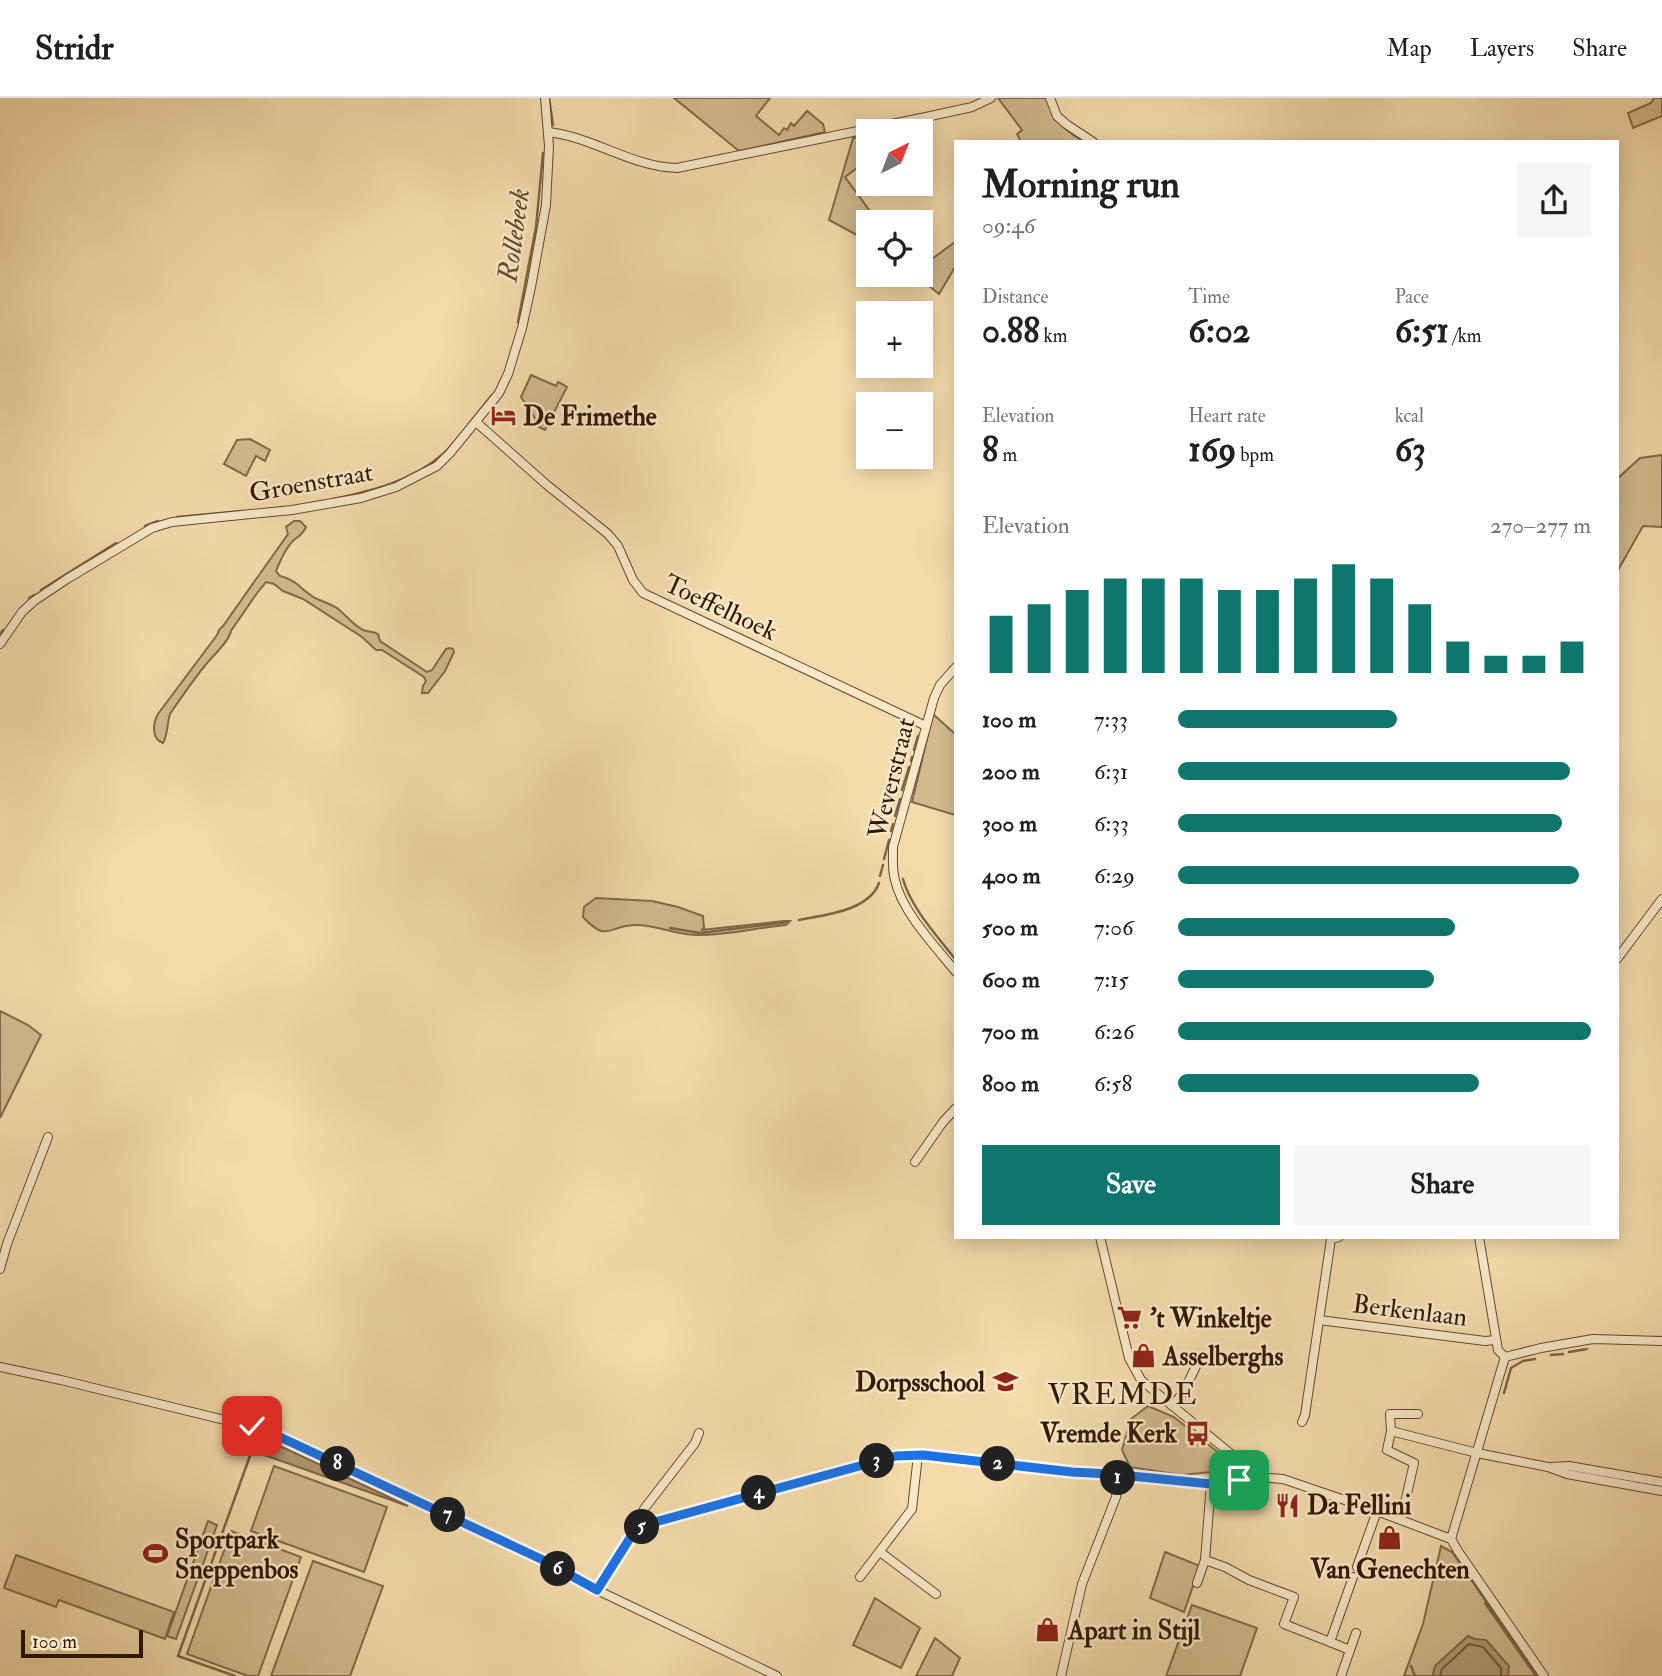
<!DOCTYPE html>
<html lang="en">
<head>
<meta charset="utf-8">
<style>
  body { margin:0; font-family:"IM FELL Double Pica",serif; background:#f6f6f6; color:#202124; height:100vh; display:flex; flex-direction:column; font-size:26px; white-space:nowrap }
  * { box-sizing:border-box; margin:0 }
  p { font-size:23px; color:#757577 }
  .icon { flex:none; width:38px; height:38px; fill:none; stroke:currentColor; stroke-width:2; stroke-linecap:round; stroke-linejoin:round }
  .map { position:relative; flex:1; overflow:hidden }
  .panel { position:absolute; left:954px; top:42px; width:665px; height:1099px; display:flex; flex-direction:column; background:#fff; border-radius:0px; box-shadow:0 4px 18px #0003 }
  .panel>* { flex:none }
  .needle { width:46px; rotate:42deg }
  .controls { position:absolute; left:856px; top:21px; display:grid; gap:14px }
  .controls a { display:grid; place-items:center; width:77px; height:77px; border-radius:0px; background:#fff; box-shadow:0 4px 18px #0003; font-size:35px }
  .scale { position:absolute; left:21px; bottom:18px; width:122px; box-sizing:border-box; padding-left:7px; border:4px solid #331803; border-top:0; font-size:19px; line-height:24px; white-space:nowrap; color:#331803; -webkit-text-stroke:5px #f8e8c8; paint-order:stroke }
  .pin { position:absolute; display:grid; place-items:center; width:60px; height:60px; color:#fff; margin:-30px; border-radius:14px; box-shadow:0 4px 10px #0006 }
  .km { position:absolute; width:35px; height:35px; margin:-18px; border-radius:50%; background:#222; color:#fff; font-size:19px; line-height:35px; text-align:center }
  .round { display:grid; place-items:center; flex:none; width:74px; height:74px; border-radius:0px; background:#f6f6f6 }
  .overview { display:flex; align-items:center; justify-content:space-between; height:119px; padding:0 28px }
  h1 { font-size:38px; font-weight:700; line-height:52px }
  .metrics { display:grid; grid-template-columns:repeat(3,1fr); gap:10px; height:119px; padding:7px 28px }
  .metrics div { display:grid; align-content:center }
  .metrics b { font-size:35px; font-weight:700 }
  .metrics small { font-size:19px; font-weight:400 }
  .metrics p { font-size:19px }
  .chart { height:196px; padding:14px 28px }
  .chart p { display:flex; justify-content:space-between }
  .chart svg { width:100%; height:126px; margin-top:7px; stroke:#0f766e; stroke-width:6 }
  .action { display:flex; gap:14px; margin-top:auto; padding:14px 28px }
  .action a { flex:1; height:80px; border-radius:0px; background:#0f766e; color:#fff; font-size:28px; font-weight:700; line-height:80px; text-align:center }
  .action a+a { background:#f6f6f6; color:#202124 }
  ul { padding:0 28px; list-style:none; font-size:23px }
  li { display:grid; grid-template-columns:112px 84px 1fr; align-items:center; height:52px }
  li i { height:18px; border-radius:9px; background:#0f766e }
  header { display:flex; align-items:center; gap:42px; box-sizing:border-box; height:98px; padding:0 35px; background:#fff; border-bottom:2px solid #e0e0e0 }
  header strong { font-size:33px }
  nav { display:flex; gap:38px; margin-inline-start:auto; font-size:24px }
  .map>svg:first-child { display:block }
</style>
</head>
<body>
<header>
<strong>Stridr</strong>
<nav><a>Map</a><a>Layers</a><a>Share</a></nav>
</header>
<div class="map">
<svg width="1662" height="1578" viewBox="0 0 1662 1578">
  <rect width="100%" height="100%" fill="#f4dbab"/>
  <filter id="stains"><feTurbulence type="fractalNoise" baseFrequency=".00286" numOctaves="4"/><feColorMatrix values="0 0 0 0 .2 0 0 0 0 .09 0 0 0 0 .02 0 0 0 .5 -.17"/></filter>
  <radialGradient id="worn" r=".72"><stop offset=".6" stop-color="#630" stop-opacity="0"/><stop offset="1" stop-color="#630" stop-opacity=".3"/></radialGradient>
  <g fill="#d3ba8e" stroke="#836948" stroke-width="2">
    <path d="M674,0h96l-14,18 23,19 5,-7 3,2 4,-7 3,3 13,-15 16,13 2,8 -86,19z"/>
    <path d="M998,0h49c11,26 13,28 37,44h-63l-4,-8 5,-4z"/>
    <path d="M1654,0h8v18l-29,12 -5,-15 23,-10z"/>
    <path d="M868,37v25l-23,17 33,45h-10v19l-39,-21 24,-82z"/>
    <path d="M955,144v25l-16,27 -23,-19h4l1,-8z"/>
    <path d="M531,277l25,11 2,-4 9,5 -22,43 -12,-6 3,-4 -15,-23z"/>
    <path d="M250,341l20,11 -5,11 -9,-5 -10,20 -22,-12 13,-24z"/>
    <path d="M1662,357v72l-19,-1 -26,46v-93l23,-21z"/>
    <path d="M294,423h6l6,6c-3,7 -6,8 -12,13 -8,7 -14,21 -18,31l4,5c16,3 23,16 37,23 7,3 14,5 20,9 9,7 15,16 26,22 5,2 10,1 15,4l2,7 47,31 5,-2 14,-21 4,-1 3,1 1,3 -9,19 -17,22h-6l1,-7 3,-5 -2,-4 -42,-27h-6l-14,-13 -59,-38 -20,-8 -9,-7 -8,-2 -9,11 -26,38c-2,10 -16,23 -24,32 -13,16 -25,33 -37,51 -3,9 -2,21 -7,29 -12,-4 -10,-20 -5,-29l59,-79 2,-5 4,-4 65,-92 -2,-7z"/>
    <path d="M933,616l22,20v81l-43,-13z"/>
    <path d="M596,800l56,3 26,6 25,9 1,12 -3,2 83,-9h6l-4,4c-31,3 -61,11 -91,10 -21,-1 -39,-10 -59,-10 -28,0 -28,19 -53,-8l1,-10z"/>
    <path d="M0,913l28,14 13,10 -41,83z"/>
    <path d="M1148,1308l26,11 55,44v7l-7,3 -41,4 -51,-8 -8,-17 9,-31z"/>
    <path d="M274,1368l113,41 -23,65 -113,-41z"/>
    <path d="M208,1423l9,4 -41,114 -9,-3z"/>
    <path d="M231,1433l70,26 -43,119h-10l-61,-22z"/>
    <path d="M1441,1448l11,6 85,124h-133l19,-52z"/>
    <path d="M1165,1454l35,14 -16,46 -34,-14z"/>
    <path d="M16,1457l158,57 -9,27 -106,-39 -3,7 -52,-19z"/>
    <path d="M313,1463l70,25 -33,90h-79z"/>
    <path d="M875,1500l45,30 -19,40 -48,-23z"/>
    <path d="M1192,1507l65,23 -17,48h-74z"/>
    <path d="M935,1540l25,20 -8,18h-36z"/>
  </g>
  <g fill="#b29972" stroke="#7f6546" stroke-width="2">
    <path d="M254,1340l24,7 130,61 -152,-54 -5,1 -2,-3z"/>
    <path d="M1468,1538l7,3 11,1 23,26 -1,10h-74l-1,-2 2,-8z"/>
  </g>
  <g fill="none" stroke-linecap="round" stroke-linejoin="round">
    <path stroke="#72583a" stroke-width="2" d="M1440,1578l2,-7 27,-25 14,3 18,21v8"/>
    <g stroke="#7f6546" stroke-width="2.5">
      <path d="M549,0l4,27"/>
      <path d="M518,224l18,-95 7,-74"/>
      <path d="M333,401c38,-8 80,-18 110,-45 18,-17 33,-40 49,-59"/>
      <path d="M177,419l66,-6"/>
      <path d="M145,428l13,-5"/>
      <path d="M41,492l75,-47"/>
      <path d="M29,500l5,-3"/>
      <path d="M1,535l2,-3"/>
      <path d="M914,652l4,-14"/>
      <path d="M911,663l1,-4"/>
      <path d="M902,692l7,-23"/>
      <path d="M895,718l5,-17"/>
      <path d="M891,733l2,-7"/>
      <path d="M884,761l5,-19"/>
      <path d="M880,778l3,-11"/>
      <path d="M903,781c8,29 35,58 53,81"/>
      <path d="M799,822c25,-5 70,-9 80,-37"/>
      <path d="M670,830l30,5 88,-11"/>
      <path d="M1569,1254l18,-3"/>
      <path d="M1551,1257l12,-1"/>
      <path d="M1504,1295l7,-25 12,-7 12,-2"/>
      <path d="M1642,1385l7,2"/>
      <path d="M1485,1505l51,73"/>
      <path d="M1411,1568l4,10"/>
      <path d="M235,1578l-57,-20 73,-203"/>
    </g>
    <defs>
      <g id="minor">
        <path d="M1050,0l7,18 9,8 27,18"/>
        <path d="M548,34c45,5 84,35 129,36l249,-51 46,-10 19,-9"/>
        <path d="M476,324l71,63 61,49 10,12 15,34 10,13 283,133"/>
        <path d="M0,546l22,-32 12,-11 33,-22 85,-51 20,-6 120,-12 69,-12 35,-11 41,-21 13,-13 49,-60 9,-19 14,-46 9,-41 15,-82 3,-59 -4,-48"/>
        <path d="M956,569l-16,18 -6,13 -41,149c0,11 -1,23 2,33 7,32 40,66 61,92"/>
        <path d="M1617,861l45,-60"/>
        <path d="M915,1064l28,-40 13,-14"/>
        <path d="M1100,1139l29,121 12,22 95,78 3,8v14"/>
        <path d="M1479,1139l19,113 7,7"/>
        <path d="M0,1171l7,-25 41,-107"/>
        <path d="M1319,1222l166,21 11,-1"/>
        <path d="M0,1269l61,13 205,50 277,130 54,30 180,86"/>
        <path d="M1172,1308l11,-13 18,-37"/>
        <path d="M1418,1316h-28l1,17 86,22 71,14 19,7 95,17"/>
        <path d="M1302,1324l3,-7 26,-176 8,-2"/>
        <path d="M1391,1333l-4,19 27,13 -13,57"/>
        <path d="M1551,1369l18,-1 93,16"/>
        <path d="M644,1427v-16l51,-66 4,-10"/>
        <path d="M1451,1441l54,-182 36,-9 52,-9 69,2"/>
        <path d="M1451,1441l7,12 86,125"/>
        <path d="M880,1454l56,42"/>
        <path d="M1205,1462l20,7 24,13 45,17 -10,27 46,18"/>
        <path d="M1357,1469l20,-56"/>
        <path d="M860,1479l52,-68 6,-54"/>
        <path d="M1197,1485l8,-23 6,-76"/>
        <path d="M597,1492l33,-52 5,-7 9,-6 252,-69 13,-1 163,17 38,2 7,4 14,-2 80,8 46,-7 26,2 94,32 74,28"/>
        <path d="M1350,1552l-20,-8 23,-65"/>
        <path d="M1061,1578l21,-92 34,-87 2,-12 8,-8"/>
        <path d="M1341,1578l15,-43"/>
      </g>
    </defs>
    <use href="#minor" stroke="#63492d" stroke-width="10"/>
    <use href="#minor" stroke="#f8e8c8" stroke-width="8"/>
  </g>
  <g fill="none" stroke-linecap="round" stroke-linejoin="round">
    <defs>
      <path id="route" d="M252,1328l30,12 261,122 54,30 33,-52 5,-7 9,-6 252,-69 27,-1 149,17 38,2 8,4 13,-2 80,8 28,-4"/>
    </defs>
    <use href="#route" stroke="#fff" stroke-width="14"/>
    <use href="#route" stroke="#1a73e8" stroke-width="9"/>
  </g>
  <defs>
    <symbol id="hotel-bare" viewBox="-9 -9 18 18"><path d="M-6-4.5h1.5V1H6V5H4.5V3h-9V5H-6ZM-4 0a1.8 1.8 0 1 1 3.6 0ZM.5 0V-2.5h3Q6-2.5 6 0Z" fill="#8f2418" stroke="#f8e8c8" stroke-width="2.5" paint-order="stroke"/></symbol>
    <symbol id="supermarket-bare" viewBox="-9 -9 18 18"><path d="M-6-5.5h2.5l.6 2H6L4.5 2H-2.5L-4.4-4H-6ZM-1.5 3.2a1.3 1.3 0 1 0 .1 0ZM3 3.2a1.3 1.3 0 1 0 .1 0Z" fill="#8f2418" stroke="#f8e8c8" stroke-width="2.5" paint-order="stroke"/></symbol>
    <symbol id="shop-bare" viewBox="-9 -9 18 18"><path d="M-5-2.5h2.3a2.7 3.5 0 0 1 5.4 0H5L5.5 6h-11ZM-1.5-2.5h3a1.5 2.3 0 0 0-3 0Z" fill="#8f2418" stroke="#f8e8c8" stroke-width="2.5" paint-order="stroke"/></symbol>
    <symbol id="school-bare" viewBox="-9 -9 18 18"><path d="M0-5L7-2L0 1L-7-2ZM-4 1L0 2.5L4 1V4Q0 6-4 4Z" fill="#8f2418" stroke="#f8e8c8" stroke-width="2.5" paint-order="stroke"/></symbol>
    <symbol id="bus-bare" viewBox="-9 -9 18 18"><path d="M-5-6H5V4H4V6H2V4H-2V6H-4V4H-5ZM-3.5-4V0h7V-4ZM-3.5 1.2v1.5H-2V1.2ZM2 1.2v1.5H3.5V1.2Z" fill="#8f2418" stroke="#f8e8c8" stroke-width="2.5" paint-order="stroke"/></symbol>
    <symbol id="restaurant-bare" viewBox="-9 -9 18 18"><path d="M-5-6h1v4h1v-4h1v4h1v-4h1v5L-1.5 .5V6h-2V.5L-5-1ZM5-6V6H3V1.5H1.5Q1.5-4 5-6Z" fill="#8f2418" stroke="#f8e8c8" stroke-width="2.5" paint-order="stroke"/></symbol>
    <symbol id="stadium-bare" viewBox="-9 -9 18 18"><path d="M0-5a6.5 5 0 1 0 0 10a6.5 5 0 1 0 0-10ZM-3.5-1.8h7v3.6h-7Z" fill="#8f2418" stroke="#f8e8c8" stroke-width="2.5" paint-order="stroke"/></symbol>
  </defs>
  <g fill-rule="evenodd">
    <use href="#hotel-bare" x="486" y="300" width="35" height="35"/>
    <use href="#supermarket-bare" x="1112" y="1202" width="35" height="35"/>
    <use href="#shop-bare" x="1126" y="1240" width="35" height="35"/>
    <use href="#school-bare" x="988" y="1266" width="35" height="35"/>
    <use href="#bus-bare" x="1180" y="1318" width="35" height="35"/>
    <use href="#restaurant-bare" x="1270" y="1390" width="35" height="35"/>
    <use href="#shop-bare" x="1372" y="1422" width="35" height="35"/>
    <use href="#stadium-bare" x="138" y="1438" width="35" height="35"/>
    <use href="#shop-bare" x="1030" y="1514" width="35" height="35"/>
  </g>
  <g text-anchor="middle" stroke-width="5" stroke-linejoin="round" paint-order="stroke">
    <g font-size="26" font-weight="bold" fill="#331803" stroke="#f8e8c8" text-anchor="start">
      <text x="523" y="327">De Frimethe</text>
      <text x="1150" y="1229">'t Winkeltje</text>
      <text x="1163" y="1267">Asselberghs</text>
      <text x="985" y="1293" text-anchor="end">Dorpsschool</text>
      <text x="1177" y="1344" text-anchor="end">Vremde Kerk</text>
      <text x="1307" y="1416">Da Fellini</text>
      <text x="175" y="1450">Sportpark<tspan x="175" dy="30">Sneppenbos</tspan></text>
      <text x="1390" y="1480" text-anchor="middle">Van Genechten</text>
      <text x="1068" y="1541">Apart in Stijl</text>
    </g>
    <g font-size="26" fill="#331803" stroke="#f8e8c8">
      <text transform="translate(311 384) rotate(-10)" y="9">Groenstraat</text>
      <text transform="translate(721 509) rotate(25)" y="9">Toeffelhoek</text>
      <text transform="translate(891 680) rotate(-76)" y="9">Weverstraat</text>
      <text transform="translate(1410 1212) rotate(7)" y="9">Berkenlaan</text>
    </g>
    <g font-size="28" font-style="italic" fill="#664c2f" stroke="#f8e8c8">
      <text transform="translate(513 137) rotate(-82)" y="10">Rollebeek</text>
    </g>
    <g font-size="30" letter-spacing="2" fill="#331803" stroke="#f8e8c8">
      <text x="1123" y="1306">VREMDE</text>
    </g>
  </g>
  <rect width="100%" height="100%" filter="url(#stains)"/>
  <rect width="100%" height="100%" fill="url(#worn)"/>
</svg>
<div class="controls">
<a><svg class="needle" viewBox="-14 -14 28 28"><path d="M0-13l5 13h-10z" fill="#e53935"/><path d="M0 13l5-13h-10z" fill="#757577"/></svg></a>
<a><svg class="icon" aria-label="locate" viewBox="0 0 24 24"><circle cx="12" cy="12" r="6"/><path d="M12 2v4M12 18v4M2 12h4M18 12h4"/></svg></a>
<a>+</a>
<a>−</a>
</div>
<div class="scale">100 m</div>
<div class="pin" style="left:1239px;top:1382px;background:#1e9e55"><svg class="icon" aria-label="arrive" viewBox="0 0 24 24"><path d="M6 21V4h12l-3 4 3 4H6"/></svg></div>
<div class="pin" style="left:252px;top:1328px;background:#d93025"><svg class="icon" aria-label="check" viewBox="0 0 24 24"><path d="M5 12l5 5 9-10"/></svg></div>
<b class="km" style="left:1118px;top:1380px">1</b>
<b class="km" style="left:998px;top:1366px">2</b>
<b class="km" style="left:877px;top:1363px">3</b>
<b class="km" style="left:759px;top:1395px">4</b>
<b class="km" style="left:642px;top:1429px">5</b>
<b class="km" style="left:558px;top:1471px">6</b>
<b class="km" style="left:448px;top:1417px">7</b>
<b class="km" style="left:338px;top:1366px">8</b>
<section class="panel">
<div class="overview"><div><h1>Morning run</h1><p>09:46</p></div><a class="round"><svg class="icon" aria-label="share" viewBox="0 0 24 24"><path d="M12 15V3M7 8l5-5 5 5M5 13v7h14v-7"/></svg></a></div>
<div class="metrics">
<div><p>Distance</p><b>0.88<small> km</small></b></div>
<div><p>Time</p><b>6:02</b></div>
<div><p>Pace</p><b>6:51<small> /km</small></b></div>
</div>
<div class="metrics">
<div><p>Elevation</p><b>8<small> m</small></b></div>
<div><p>Heart rate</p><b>169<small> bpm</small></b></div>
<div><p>kcal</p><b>63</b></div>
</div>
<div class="chart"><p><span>Elevation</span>270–277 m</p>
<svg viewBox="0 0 160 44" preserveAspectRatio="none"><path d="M5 44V24M15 44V20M25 44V15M35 44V11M45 44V11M55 44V11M65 44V15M75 44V15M85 44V11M95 44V6M105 44V11M115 44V20M125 44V33M135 44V38M145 44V38M155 44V33"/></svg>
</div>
<ul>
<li><b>100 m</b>7:33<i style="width:53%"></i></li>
<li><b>200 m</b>6:31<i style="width:95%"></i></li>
<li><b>300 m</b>6:33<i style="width:93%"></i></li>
<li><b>400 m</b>6:29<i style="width:97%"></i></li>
<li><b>500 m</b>7:06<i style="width:67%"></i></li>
<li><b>600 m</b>7:15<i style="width:62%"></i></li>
<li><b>700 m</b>6:26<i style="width:100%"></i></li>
<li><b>800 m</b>6:58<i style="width:73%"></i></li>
</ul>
<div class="action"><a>Save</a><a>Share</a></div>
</section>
</div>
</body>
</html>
